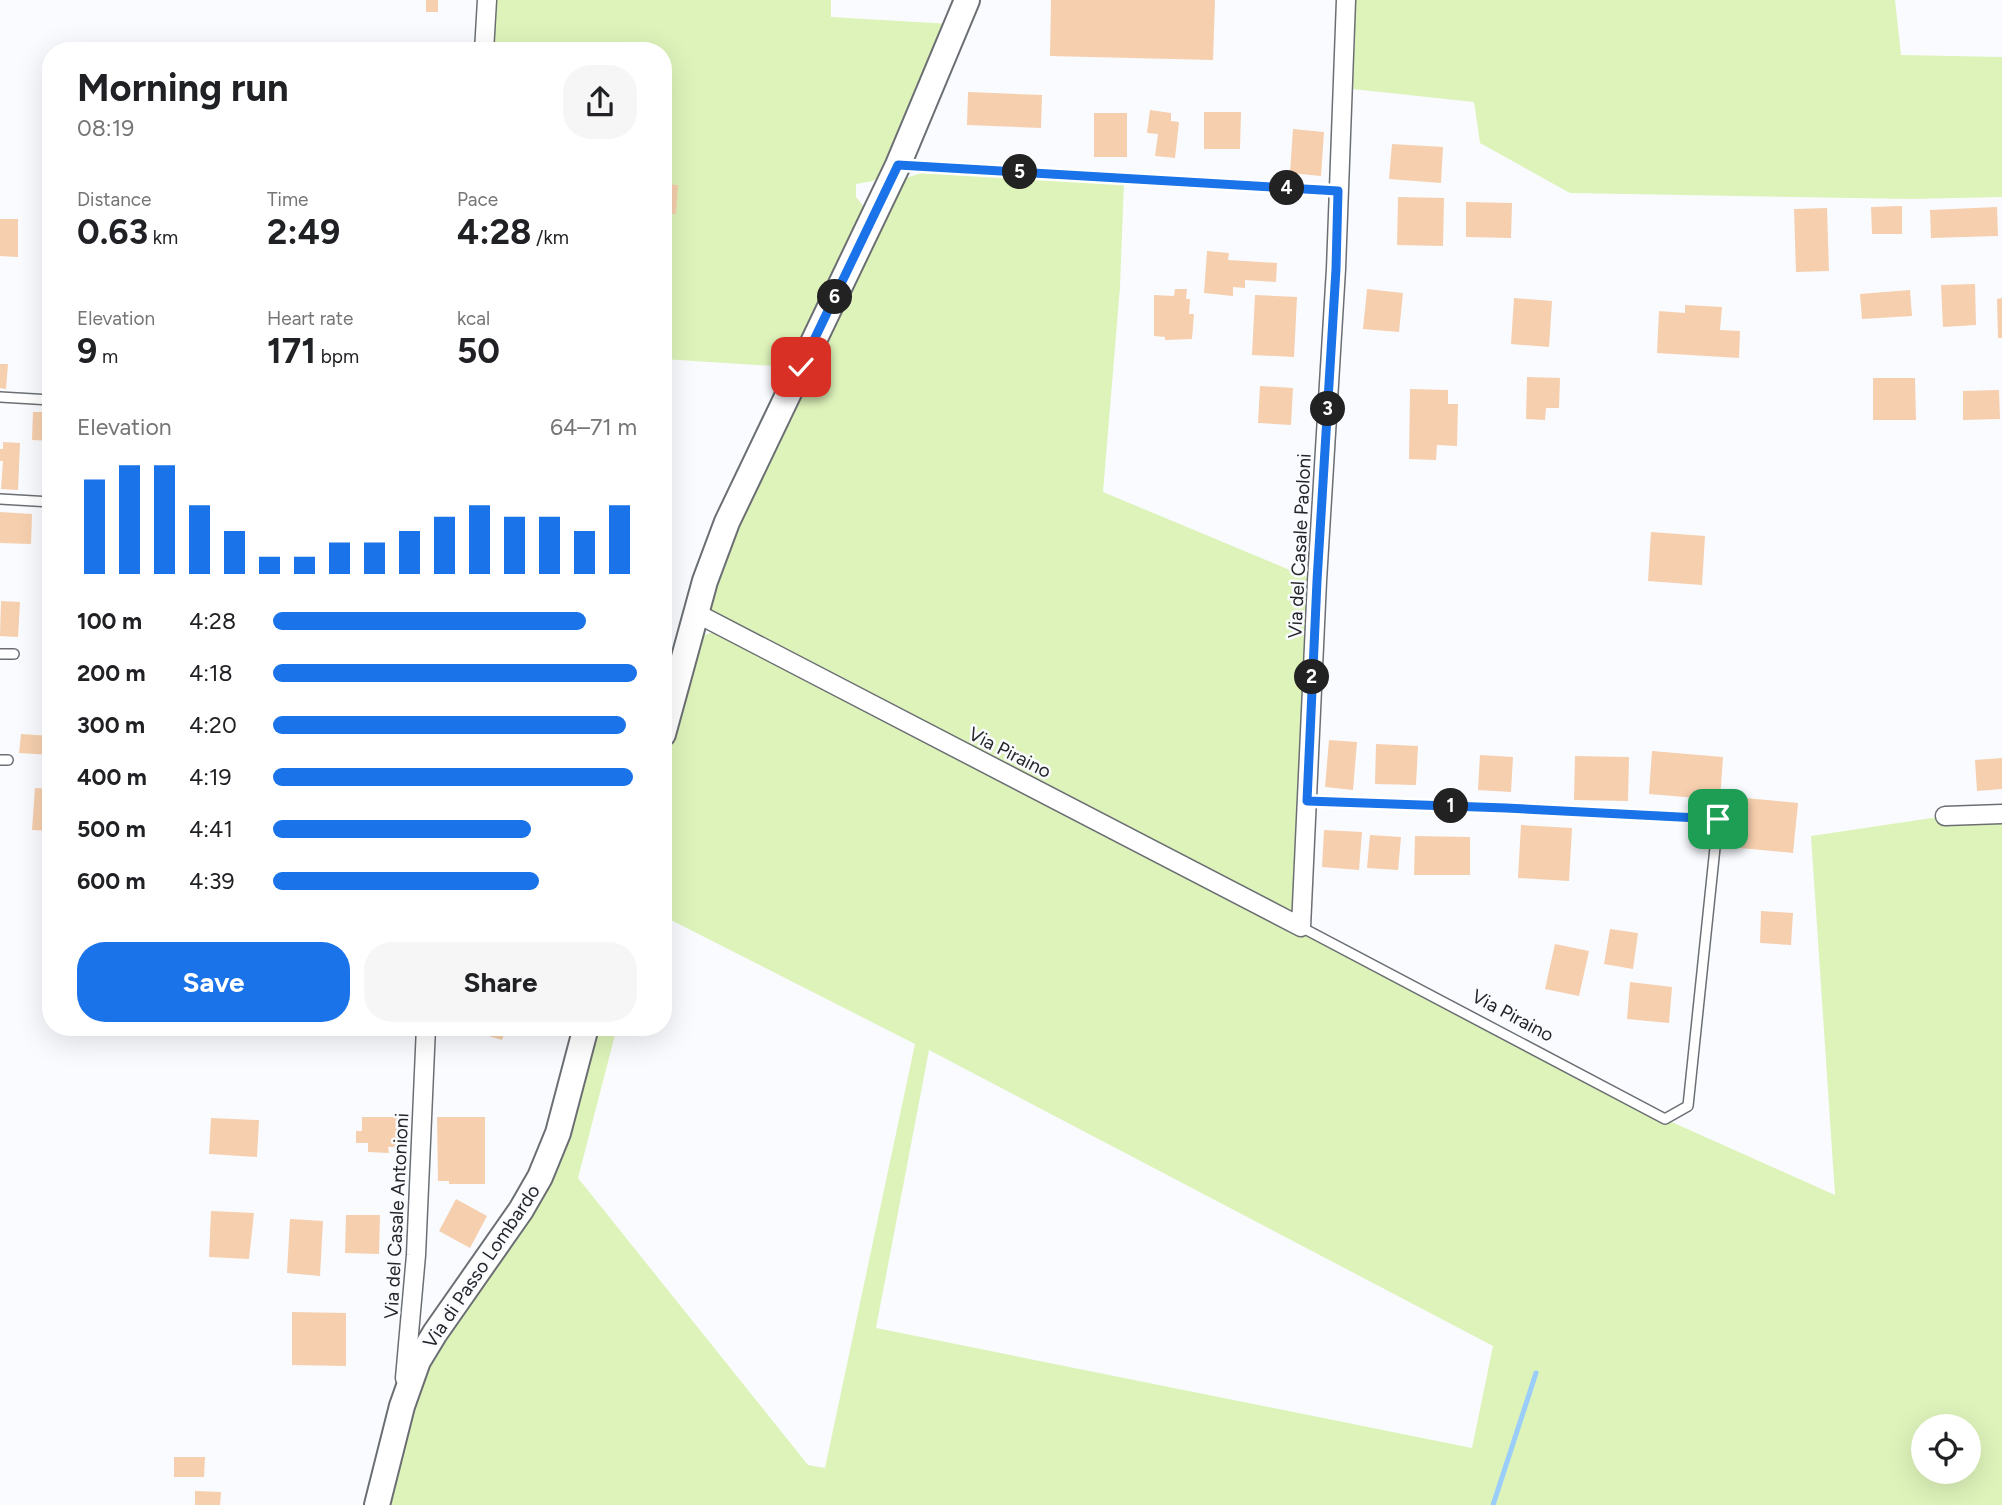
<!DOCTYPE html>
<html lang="en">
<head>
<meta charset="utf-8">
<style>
  body { margin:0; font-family:Figtree,sans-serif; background:#f6f6f6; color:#202124; height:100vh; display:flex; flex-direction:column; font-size:26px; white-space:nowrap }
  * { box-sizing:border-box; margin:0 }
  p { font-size:23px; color:#757577 }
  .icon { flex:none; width:38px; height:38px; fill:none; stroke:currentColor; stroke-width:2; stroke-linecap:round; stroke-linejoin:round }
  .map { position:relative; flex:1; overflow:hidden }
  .side { position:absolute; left:42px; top:42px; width:630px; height:994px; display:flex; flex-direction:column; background:#fff; border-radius:28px; box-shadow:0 7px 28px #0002 }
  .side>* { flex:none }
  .fabs { position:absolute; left:1911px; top:1414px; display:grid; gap:14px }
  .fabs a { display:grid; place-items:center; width:70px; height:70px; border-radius:50%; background:#fff; box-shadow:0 7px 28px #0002; font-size:35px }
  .pin { position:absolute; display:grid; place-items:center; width:60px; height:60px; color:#fff; margin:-30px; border-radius:14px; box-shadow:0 4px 10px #0006 }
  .km { position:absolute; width:35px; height:35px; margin:-18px; border-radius:50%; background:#222; color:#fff; font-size:19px; line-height:35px; text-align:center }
  .round { display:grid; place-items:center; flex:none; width:74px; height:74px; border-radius:28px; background:#f6f6f6 }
  .overview { display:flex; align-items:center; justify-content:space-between; height:119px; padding:0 35px }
  h1 { font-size:38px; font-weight:700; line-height:52px }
  .figures { display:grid; grid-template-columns:repeat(3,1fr); gap:10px; height:119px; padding:7px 35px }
  .figures div { display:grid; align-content:center }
  .figures b { font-size:35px; font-weight:700 }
  .figures small { font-size:19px; font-weight:400 }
  .figures p { font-size:19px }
  .chart { height:196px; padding:14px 35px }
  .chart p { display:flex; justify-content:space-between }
  .chart svg { width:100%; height:126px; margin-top:7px; stroke:#1a73e8; stroke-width:6 }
  .action { display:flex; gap:14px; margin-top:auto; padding:14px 35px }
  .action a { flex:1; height:80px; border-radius:28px; background:#1a73e8; color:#fff; font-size:28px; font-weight:700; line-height:80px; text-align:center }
  .action a+a { background:#f6f6f6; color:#202124 }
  ul { padding:0 35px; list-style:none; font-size:23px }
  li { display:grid; grid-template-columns:112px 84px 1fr; align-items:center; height:52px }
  li i { height:18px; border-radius:9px; background:#1a73e8 }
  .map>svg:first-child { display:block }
</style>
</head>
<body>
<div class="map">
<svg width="2002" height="1505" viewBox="0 0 2002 1505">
  <rect width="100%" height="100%" fill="#f9fbff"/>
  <g fill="#def3ba" fill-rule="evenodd">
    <path d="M492,0h339v17l120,7 -73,153 -5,4 -17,3v13l8,10 -75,160 -126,-8v-308h-173z"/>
    <path d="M1347,0h548l6,55 101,2v140l-91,2 -341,-6 -90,-50 -6,-41 -131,-14z"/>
    <path d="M921,173l203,9 -4,105 -17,205 206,86 -15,330 -2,3 -5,1 -582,-301 27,-83 171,-349z"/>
    <path d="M714,632h9l942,487 170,76 -24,-359 134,-20 57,-2v691h-1619l35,-123 87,-137 87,-218h25l-39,151 230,287 17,3 90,-424 -252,-128v-152l33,-123 8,-6zM929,1050l564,296 -21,102 -596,-120zM1923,1426h46v46h-46z"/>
  </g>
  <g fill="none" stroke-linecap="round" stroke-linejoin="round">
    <path stroke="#9acdfa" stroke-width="5" d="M1493,1505l43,-132"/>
  </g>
  <g fill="#f6cfae">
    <rect x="426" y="0" width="12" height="12"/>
    <path d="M1051,0h164l-2,60 -163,-4z"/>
    <path d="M968,92l74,3 -1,33 -74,-3z"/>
    <path d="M1150,110l21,3v8l8,1 -4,36 -20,-2 3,-22 -11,-1z"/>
    <path d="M1204,112h37l-1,37h-36z"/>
    <rect x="1094" y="113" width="33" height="44"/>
    <path d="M1293,129l31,3 -3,44 -31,-3z"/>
    <path d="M1392,144l51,3 -2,36 -52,-4z"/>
    <path d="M663,184l15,1 -2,29 -13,-1z"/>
    <path d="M1398,197l46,1 -1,48 -46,-1z"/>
    <path d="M1466,202l46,1 -1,35 -45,-1z"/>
    <path d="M1902,206v28h-30l-1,-27z"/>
    <path d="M1997,207l1,29 -67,2 -1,-28z"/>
    <path d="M1827,208l2,63 -33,1 -2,-63z"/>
    <path d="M0,219h18v38l-18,-1z"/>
    <path d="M1207,251l22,2 -1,7 49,3 -1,19 -31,-2v8l-12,-1v9l-29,-3z"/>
    <path d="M1975,284l1,41 -33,2 -2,-42z"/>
    <path d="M1175,289h12l-1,10h4l-1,15h5l-2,25 -27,1v-3l-11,-1v-41l20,1z"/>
    <path d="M1367,289l36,4 -4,39 -36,-3z"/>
    <path d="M1910,290l2,26 -50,3 -2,-25z"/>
    <path d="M1255,295l42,2 -3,60 -42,-2z"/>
    <path d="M1514,298l38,3 -3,46 -38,-3z"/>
    <path d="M2002,298v40h-4l-1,-39z"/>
    <path d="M1685,305l37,2 -2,23 20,1 -1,27 -82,-5 2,-42 26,2z"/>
    <path d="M0,364h8l-2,25 -6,-1z"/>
    <path d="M1527,377l33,1 -1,30h-13l-1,12 -19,-1z"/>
    <path d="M1873,378h42l1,42h-43z"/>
    <path d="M663,385l6,1 -4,53 -2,-1z"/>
    <path d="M1260,386l33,2 -2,37 -33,-2z"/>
    <path d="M1410,389l38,1v14h10l-1,42 -20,-1 -1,15 -27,-1z"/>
    <path d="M1999,390l1,29 -37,1v-29z"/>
    <path d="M33,412h18v29l-19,-1z"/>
    <path d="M3,442l17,1 -2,47 -17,-1 2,-28h-3v-12h3z"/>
    <path d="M44,462h7v29h-8z"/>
    <path d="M0,512l32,2 -1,30 -31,-1z"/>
    <path d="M1651,532l54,4 -3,49 -54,-4z"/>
    <path d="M1,601l19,1 -2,35 -18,-1z"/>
    <path d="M21,734l30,2v19l-32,-2z"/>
    <path d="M1329,740l28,2 -4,48 -28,-3z"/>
    <path d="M1376,744l42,2 -2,39 -41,-1z"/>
    <path d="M1652,751l71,6 -3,43 -71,-6z"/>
    <path d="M1480,755l33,2 -2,35 -33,-2z"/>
    <path d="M1575,756l54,1 -1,44 -54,-1z"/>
    <path d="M2002,758v31l-25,2 -2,-31z"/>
    <path d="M35,788l16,1v42l-19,-1z"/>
    <path d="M1745,798l53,5 -5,50 -53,-5z"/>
    <path d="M1521,825l51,3 -3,53 -51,-3z"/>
    <path d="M1324,830l38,2 -3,38 -37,-3z"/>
    <path d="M1370,835l31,2 -3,33 -31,-2z"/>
    <path d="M1415,836l55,1v38h-56z"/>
    <path d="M1761,911l32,2 -2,32 -31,-2z"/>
    <path d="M1610,929l28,4 -5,36 -29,-5z"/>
    <path d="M1555,944l34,7 -10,45 -34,-7z"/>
    <path d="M1630,982l42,5 -3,36 -42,-4z"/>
    <path d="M458,1027h48l-4,13z"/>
    <path d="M362,1117h36l-1,30h-9l1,6 -21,-1v-9h-12v-12h6z"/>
    <path d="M437,1117h48v67h-36v-3h-11z"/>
    <path d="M211,1118l48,2 -2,37 -48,-3z"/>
    <path d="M456,1199l31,17 -17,32 -31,-17z"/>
    <path d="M211,1211l43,2 -5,46 -40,-2z"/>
    <path d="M346,1215h34l-1,39 -34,-1z"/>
    <path d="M290,1219l33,2 -3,55 -33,-3z"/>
    <path d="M292,1312l54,1v53l-54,-1z"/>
    <path d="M174,1457h31l-1,20h-30z"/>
    <path d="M195,1491l26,1 -1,13h-25z"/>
  </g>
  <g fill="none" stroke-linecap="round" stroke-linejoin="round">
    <defs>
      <g id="lane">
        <path d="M899,165l439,26"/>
        <path d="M0,397l51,3"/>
        <path d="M0,499l51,3"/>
        <path d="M0,654h14"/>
        <path d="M0,760h8"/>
        <path d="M1301,927l364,192 23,-13 30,-287 -212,-11 -199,-7"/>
      </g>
      <g id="street">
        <path d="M484,51l3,-51"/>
        <path d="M696,613l605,314 16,-346 19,-312 10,-269"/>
        <path d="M1945,816l57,-2"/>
        <path d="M405,1378l11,-123 10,-228"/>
      </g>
      <g id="secondary">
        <path d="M663,734l42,-153 22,-59 171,-357 69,-165"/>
        <path d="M377,1505l25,-99 16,-45 17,-28 86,-123 19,-33 18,-44 28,-106"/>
      </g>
    </defs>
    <use href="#lane" stroke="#6b6f74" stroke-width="12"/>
    <use href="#street" stroke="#6b6f74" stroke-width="21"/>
    <use href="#secondary" stroke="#6b6f74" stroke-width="28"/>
    <use href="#lane" stroke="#fff" stroke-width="9"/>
    <use href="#street" stroke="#fff" stroke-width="18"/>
    <use href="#secondary" stroke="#fff" stroke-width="24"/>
  </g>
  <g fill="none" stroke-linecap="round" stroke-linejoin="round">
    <defs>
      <path id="route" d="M801,367l97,-202 440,26 -2,78 -19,312 -10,220 199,7 212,11"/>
    </defs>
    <use href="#route" stroke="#fff" stroke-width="14"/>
    <use href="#route" stroke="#1a73e8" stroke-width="9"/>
  </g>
  <g text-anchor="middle" stroke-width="5" stroke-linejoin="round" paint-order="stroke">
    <g font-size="19" fill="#242528" stroke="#f9fbff">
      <text transform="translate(1299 546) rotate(-87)" y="7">Via del Casale Paoloni</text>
      <text transform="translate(1010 752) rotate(27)" y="7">Via Piraino</text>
      <text transform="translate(1513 1015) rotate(28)" y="7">Via Piraino</text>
      <text transform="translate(396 1216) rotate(-87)" y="7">Via del Casale Antonioni</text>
      <text transform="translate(481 1266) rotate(-56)" y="7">Via di Passo Lombardo</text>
    </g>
  </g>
</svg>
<div class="fabs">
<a><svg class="icon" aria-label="locate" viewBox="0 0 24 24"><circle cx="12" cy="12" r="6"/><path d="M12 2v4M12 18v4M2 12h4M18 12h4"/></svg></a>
</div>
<div class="pin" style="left:1718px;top:819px;background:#1e9e55"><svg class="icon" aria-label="arrive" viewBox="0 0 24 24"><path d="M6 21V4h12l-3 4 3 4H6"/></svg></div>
<div class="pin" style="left:801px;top:367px;background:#d93025"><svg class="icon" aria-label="check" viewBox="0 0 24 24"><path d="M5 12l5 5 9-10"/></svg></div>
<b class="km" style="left:1451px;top:806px">1</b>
<b class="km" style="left:1312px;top:677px">2</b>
<b class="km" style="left:1328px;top:409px">3</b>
<b class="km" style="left:1287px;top:188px">4</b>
<b class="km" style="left:1020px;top:172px">5</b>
<b class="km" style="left:835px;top:297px">6</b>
<section class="side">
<div class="overview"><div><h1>Morning run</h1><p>08:19</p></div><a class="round"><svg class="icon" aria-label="share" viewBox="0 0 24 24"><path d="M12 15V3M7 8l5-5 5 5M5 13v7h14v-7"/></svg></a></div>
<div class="figures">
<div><p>Distance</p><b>0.63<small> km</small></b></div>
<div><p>Time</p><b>2:49</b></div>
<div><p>Pace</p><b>4:28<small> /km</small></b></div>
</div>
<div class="figures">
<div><p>Elevation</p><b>9<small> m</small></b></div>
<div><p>Heart rate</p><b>171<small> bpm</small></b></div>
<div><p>kcal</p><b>50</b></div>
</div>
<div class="chart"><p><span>Elevation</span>64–71 m</p>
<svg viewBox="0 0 160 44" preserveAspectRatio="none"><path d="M5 44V11M15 44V6M25 44V6M35 44V20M45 44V29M55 44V38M65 44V38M75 44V33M85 44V33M95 44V29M105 44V24M115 44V20M125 44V24M135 44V24M145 44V29M155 44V20"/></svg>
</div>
<ul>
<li><b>100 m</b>4:28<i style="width:86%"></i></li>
<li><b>200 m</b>4:18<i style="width:100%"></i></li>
<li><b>300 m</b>4:20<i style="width:97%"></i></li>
<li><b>400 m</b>4:19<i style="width:99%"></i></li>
<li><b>500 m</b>4:41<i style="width:71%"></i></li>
<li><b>600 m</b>4:39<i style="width:73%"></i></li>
</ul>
<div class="action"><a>Save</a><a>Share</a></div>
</section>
</div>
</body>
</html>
